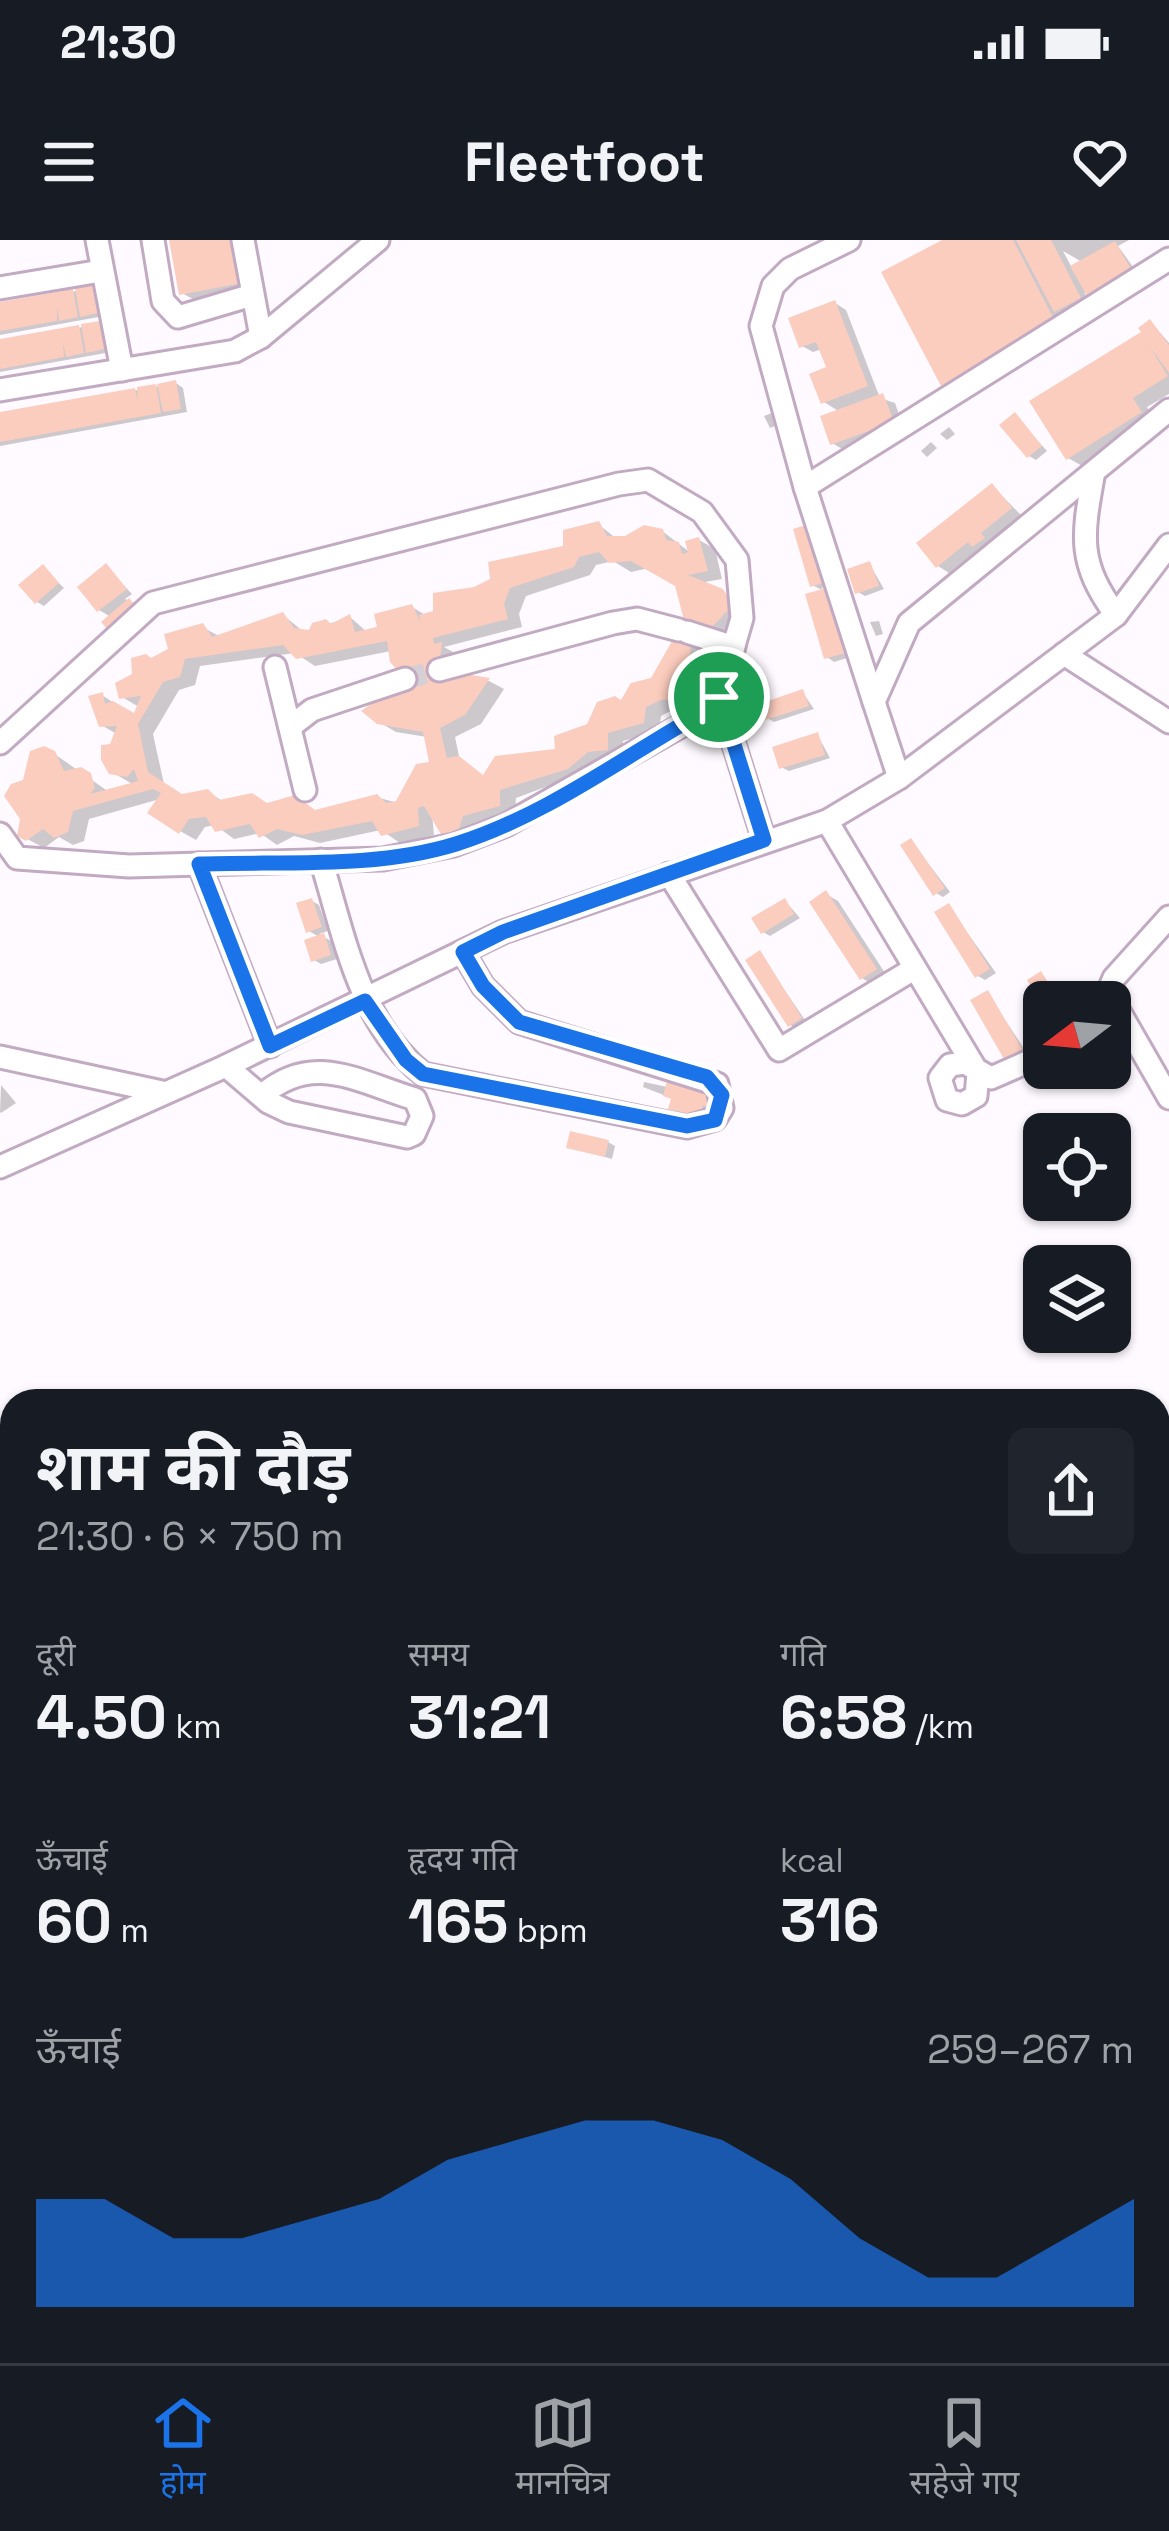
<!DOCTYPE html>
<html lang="hi">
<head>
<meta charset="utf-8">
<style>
  body { margin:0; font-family:"Space Grotesk","Noto Sans Devanagari",sans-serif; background:#20242c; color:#f1f3f6; height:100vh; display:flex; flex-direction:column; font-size:45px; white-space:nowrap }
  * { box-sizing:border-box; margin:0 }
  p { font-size:39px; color:#9ea1a6 }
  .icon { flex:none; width:66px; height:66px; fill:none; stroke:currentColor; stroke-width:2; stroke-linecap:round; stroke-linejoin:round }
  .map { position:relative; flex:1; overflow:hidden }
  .sheet { position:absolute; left:0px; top:1149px; width:1170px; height:975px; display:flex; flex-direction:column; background:#171b24; border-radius:36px 36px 0 0; box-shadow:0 3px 9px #0004 }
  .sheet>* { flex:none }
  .needle { width:78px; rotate:254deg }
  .fabs { position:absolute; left:1023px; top:741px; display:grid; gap:24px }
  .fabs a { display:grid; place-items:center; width:108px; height:108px; border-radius:18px; background:#171b24; box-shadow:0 3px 9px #0004; font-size:60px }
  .pin { position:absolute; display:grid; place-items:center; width:102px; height:102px; color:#fff; margin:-51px; border:6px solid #fff; border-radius:50%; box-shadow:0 3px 12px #0007 }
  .round { display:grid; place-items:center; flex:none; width:126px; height:126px; border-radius:18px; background:#20242c }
  .headline { display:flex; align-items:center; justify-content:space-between; height:204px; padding:0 36px }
  h1 { font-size:66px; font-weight:700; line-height:90px }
  .figures { display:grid; grid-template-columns:repeat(3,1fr); gap:18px; height:204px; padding:12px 36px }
  .figures div { display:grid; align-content:center }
  .figures b { font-size:60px; font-weight:700 }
  .figures small { font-size:33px; font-weight:400 }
  .figures p { font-size:33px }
  .chart { height:336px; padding:24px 36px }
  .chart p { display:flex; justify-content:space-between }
  .chart svg { width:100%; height:216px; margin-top:12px; fill:#1a73e8; opacity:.7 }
  .status { display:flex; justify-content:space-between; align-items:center; height:84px; padding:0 60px; background:#171b24; direction:ltr }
  .status svg { height:33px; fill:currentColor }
  header { display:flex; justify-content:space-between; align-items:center; height:156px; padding:0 36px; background:#171b24; font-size:54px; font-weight:700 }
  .dock { display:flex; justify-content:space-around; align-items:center; height:168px; border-top:3px solid #363941; background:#171b24; font-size:33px; color:#9ea1a6 }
  .dock a { display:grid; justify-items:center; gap:6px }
  .dock .active { color:#1a73e8 }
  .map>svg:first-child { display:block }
</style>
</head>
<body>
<div class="status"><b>21:30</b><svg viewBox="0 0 49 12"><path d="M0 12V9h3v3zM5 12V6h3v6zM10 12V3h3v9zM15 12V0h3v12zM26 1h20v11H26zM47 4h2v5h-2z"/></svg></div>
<header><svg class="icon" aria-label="menu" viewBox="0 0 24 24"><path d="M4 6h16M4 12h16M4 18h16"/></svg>Fleetfoot<svg class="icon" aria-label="heart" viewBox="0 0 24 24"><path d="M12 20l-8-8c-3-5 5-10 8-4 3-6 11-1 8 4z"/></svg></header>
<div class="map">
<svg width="1169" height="2123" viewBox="0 0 1169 2123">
  <rect width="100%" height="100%" fill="#fffaff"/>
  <g fill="#0003" fill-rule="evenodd">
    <path d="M172,0l85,51 -59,11 -16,-9z"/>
    <path d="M949,0h180l-11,6 23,32 -41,23 -16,-9 7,12 -23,12 -9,-5 12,23 -112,59 -15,-10zM1063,11l19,11 -10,6z"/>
    <path d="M93,48l7,4 4,24 -104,19v-30z"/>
    <path d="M835,63l11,7 34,88 15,5 9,26 -60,21 -12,-7 8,-31 -16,-10 6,-33 -8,-20 -9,3 -11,-6z"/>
    <path d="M1151,82l18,21v51l-22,13 9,15 -72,45 -16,-9z"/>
    <path d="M99,84l7,4 5,24 -111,20v-30z"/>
    <path d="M176,143l7,5 4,24 -187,34v-31z"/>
    <path d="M772,173l6,12 -8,3 -6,-12z"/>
    <path d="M1015,176l32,35 -11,9 -7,-4z"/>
    <path d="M949,187l6,7 -8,6 -7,-6z"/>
    <path d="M931,202l6,6 -10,9 -6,-6z"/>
    <path d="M992,246l29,29 -31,25 4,5 -8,7 -6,-4 -31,25 -11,-7z"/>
    <path d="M598,284l19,15 45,-8 29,22 8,-13 16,9 7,30 -17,3 34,20 -9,31 -21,-2 -13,22 10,6 -4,21 -14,3 9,24h-19l-17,9 -2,15 -36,10v17l-107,40 -1,16 -37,10 -4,16 -13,3 -16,-9 -13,-20 2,21 -34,8 -19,-13 -61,13 -26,-7 -17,9 -17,-12 -26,6 -19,-14 -10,2 -9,13 -16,-9 -20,-32 -71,20 -5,22 -11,4 -14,-8 -15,11 -24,-13 6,-53 27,-29 56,39 25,-7 -22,-13 5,-38 -16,-9 1,-30 33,22 4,-10 -17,-10 30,-37 50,-33 17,9 64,-21 21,17 46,-15 17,15 45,-25 15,9 139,-68zM613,321l18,11 18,-4 29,16 10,36 -35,60 -95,72 -73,25 -25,-16 -5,-24 26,-13 23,-35 -15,-8 -35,-5 3,-22 -13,-7 78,-20 -3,-13 7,-18 64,-21 6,-10zM391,411l18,29 -30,42 17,10 31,5 6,27 -35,39 -22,-6 -59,15 -93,-10 -16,-10 -26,4 -18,-12 -11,-50 26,-44 16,-5 5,-19 95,-13 20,13z"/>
    <path d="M816,291l15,55 -10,2 11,7 18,62 -16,5 -7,-5 -3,-66 -12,-6z"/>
    <path d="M870,325l14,24 -19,7 -7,-4z"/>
    <path d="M106,327l26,27 -7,5 11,7 -25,11 -12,-7z"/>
    <path d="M43,328l21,20 -20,18 -7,-4z"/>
    <path d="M879,381l4,13 -7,2 -6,-14z"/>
    <path d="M803,453l11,16 -40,13 -7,-4z"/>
    <path d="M818,496l12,22 -41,13 -8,-4z"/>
    <path d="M911,601l39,51 -7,5 -7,-4z"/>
    <path d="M826,654l12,7 49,75 -14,9 -11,-7z"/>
    <path d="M312,661l7,4 9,26 -9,3 12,7 6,18 -16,5 -7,-4 7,-22 -12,-7z"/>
    <path d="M785,661l15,17 -30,18 -7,-4z"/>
    <path d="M949,667l47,66 -11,7 -7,-4z"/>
    <path d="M760,714l47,69 -10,6 -7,-4z"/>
    <path d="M988,754l39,59 -13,8 -8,-4z"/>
    <path d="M644,842l70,15 -7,22 -36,-11 3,-9 -31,-12z"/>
    <path d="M1,845l15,18 -15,10 -1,-1z"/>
    <path d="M608,902l7,4 -3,13 -42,-12z"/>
    <path d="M12,1256v60l-12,3v-60z"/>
    <path d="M12,1458v51l-12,3v-50z"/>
    <path d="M0,1519l12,24v35l-12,3z"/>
    <path d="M117,2112h57l2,11h-60z"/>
    <path d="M345,2112h11l3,11h-11z"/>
    <path d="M365,2112h83l-50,11h-28z"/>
    <path d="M617,2112h29l3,11h-30z"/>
    <path d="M674,2112h38l3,11h-38z"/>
    <path d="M845,2112h41l-7,11h-41z"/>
  </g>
  <g fill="#fbcdbe" fill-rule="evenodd">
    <path d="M169,0h65l8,43 -63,12z"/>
    <path d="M942,0h71l44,85 -116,61 -60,-114z"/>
    <path d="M1016,0h35l30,58 -27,14z"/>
    <path d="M1115,1l17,30 -45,25 -17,-30z"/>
    <path d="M93,45l5,28 -18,4 -5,-29z"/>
    <path d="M73,49l5,28 -19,4 -2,-14v14l-57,10v-29z"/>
    <path d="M835,60l33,86 -47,18 -12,-30 17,-7 -10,-25 -17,6 -11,-30z"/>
    <path d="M1150,79l19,26v28l-19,-26 18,29 -35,22 9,14 -76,48 -37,-59 112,-69 -3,-4z"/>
    <path d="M100,81l5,28 -19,4 -5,-29z"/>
    <path d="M79,85l5,28 -18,4 -3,-14 1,14 -64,12v-30z"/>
    <path d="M176,140l5,29 -18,3 -6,-28z"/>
    <path d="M156,144l5,29 -161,29v-30l135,-24 3,14 -1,-15z"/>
    <path d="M883,153l11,29 -64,23 -10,-29z"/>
    <path d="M1015,172l27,34 -15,12 -28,-33z"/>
    <path d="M992,243l20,25 -31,25 4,5 -13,9 -4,-5 -32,26 -20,-25z"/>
    <path d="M599,281l8,15h18l19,-11 19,4 3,11 13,2 3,12 6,-2 -3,-11 14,-4 9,34 -20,4 35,14 10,16 -20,21 -21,-2 -10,18 9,5 -4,25 -12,3 10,17 -4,7 -20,1 -15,7 -2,16 -36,10v17l-20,2 -20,17 -68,21v16l-37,10 -5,16 -16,4 -18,-30 -6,2 1,18 -38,10 -9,-15 -70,14 -25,-6 -18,9 -9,-14 -35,8 -9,-15 -17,2 -10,15 -32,-21 14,-20 -8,-4 -80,22 -5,21 -14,6 -11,-9 -17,12 -9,-5 3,-17 -16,-23 7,-12 12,-4 7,-29 14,-5 11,5 9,20 17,-4 10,6 4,15 -5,6 48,-13 -4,-12 -7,8 -18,-3 -8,-14v-15l9,-1 7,-18 -18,1 -11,-31 15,-4 2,12 8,-3 21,12 7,-17 -22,3 -4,-16 17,-9 -1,-16 15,-4 5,4 17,-9 -4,-15 39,-11 9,14 71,-25 11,16 15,2 3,-7 14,-4 5,5 19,-10 5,18 22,-5 -3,-13 38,-10 9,19 -2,-8 14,-4v-18l41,-6 16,-8 -2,-17 75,-16v-16zM599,312l10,11 22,-2 44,25 9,34 -33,58 -20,5 -10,17 -6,-4 -18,6 -10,22 -33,12 1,13 -60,7 -12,19 -24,-19 -12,2 -7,-30 25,-13 25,-37 -51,-8 3,-28 -8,2 -1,-6 75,-19 -4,-15 6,-16 64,-21 5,-10zM387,401l3,21 15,17 -44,32 16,13 46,8 6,30 -13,2 -20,37 -10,2 -9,-9 -62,16 -20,-15 -28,8 -15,-10 -33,7 -11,-11 -26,5 -34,-22 -10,-48 25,-42 17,-5 5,-18 98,-14 13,14z"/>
    <path d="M809,284l17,58 -16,5 -17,-58z"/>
    <path d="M870,321l9,25 -24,8 -8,-25z"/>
    <path d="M106,323l21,26 -30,23 -20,-25z"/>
    <path d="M43,324l16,19 -24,21 -17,-19z"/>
    <path d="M826,348l19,65 -21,6 -19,-65z"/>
    <path d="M129,358l11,13 -28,24 -11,-13z"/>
    <path d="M803,449l6,17 -44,14 -6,-16z"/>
    <path d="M818,492l7,23 -46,14 -7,-22z"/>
    <path d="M911,598l34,50 -12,8 -33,-51z"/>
    <path d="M826,650l51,79 -17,11 -51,-78z"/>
    <path d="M312,658l10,29 -16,6 -10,-30z"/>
    <path d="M785,658l9,16 -33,20 -10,-16z"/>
    <path d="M949,663l41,66 -15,9 -41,-66z"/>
    <path d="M324,693l7,22 -20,7 -7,-22z"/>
    <path d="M760,710l42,68 -14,9 -43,-67z"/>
    <path d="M1041,731l19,31h-16v7l-17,-29z"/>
    <path d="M988,750l34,59 -18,10 -34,-59z"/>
    <path d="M667,841l48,13 -4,14 -8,-3 -3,13 -32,-9 3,-10 -8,-3z"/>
    <path d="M570,891l39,9 -4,17 -39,-9z"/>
    <path d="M12,1253v51l-12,3v-51z"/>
    <path d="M12,1455v42l-12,3v-42z"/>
    <path d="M110,2112h51l2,11h-50z"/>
  </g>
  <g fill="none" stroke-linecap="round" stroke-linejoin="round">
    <path stroke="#d6d0d6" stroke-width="21" stroke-dasharray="21 10" stroke-linecap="butt" d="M405,439l34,-9"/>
    <defs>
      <g id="minor">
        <path d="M97,0l25,130"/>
        <path d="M153,0l10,61 15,16 74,-22"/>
        <path d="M243,0l18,97"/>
        <path d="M849,0l-59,29 -17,17 -12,40 44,161 69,215"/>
        <path d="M0,48l101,-17"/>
        <path d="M0,150l235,-39 26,-14 117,-97"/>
        <path d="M1093,237c-11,61 -15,86 23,138"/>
        <path d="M805,247l364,-228"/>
        <path d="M687,392l47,15"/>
        <path d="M1064,414l105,68"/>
        <path d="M275,427l30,123"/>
        <path d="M439,430l174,-47 24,-4 42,11"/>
        <path d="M719,457l45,143"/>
        <path d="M290,487l22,-17 93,-31"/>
        <path d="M0,503l153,-140 466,-119 29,-4 54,32 35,48 5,58 -23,79 -26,22 -187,106 -52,20 -71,14 -254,7 -112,-8 -17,-24"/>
        <path d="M899,538l-25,-76 35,-79 260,-213"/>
        <path d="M827,581l151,252 -2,23 -14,8 -15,-4 -7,-22 10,-13 15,-2 26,15 41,-18"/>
        <path d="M321,620c23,75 38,163 102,214l264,53 28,-8 7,-11 -5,-24 -198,-62 -36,-36 -20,-34"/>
        <path d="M199,624l71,182"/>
        <path d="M669,634l110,176 133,-80"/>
        <path d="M1169,677l-55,61 -6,14 61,106"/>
        <path d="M0,817l162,35"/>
        <path d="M226,826l42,36 21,10 118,25 7,-3 8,-18 -7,-17c-59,-18 -102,-48 -154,-3"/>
        <path d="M0,927l226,-101 277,-134 324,-111 72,-43 217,-163 53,-70"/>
        <path d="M0,1219l12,-3"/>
        <path d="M0,1690l12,-3"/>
        <path d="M0,1963l12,46"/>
        <path d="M22,2112l3,11"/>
        <path d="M586,2112l4,11"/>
        <path d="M716,2112l2,11"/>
        <path d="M394,2123l46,-11"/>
        <path d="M809,2123l7,-11"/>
      </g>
    </defs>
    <use href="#minor" stroke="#c1aac2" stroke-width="27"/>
    <use href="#minor" stroke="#fff" stroke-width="21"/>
  </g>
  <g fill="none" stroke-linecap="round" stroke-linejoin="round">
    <defs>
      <path id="route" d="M719,457l45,143 -261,92 -40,20 20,34 36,36 188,55 15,18 -7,25 -28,6 -264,-52 -17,-14 -41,-59 -95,45 -71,-182c84,-3 176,5 257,-20 84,-26 161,-82 237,-126z"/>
    </defs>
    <use href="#route" stroke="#fff" stroke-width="24"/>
    <use href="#route" stroke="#1a73e8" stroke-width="15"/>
  </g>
</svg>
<div class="fabs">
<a><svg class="needle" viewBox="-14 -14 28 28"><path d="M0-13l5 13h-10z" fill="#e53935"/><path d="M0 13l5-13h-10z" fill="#9ea1a6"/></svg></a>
<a><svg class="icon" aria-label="locate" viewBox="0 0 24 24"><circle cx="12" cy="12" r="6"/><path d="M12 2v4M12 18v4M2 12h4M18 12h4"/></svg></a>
<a><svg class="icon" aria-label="layers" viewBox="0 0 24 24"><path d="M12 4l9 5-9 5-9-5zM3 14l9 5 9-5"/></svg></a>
</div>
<div class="pin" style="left:719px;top:457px;background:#1e9e55"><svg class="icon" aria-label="arrive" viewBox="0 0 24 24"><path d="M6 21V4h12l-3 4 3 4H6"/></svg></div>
<section class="sheet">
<div class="headline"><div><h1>शाम की दौड़</h1><p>21:30 · 6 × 750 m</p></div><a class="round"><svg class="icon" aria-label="share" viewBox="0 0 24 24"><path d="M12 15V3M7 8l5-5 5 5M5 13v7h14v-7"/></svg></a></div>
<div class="figures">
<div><p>दूरी</p><b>4.50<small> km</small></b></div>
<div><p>समय</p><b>31:21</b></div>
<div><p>गति</p><b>6:58<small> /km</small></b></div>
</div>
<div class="figures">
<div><p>ऊँचाई</p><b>60<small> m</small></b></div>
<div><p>हृदय गति</p><b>165<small> bpm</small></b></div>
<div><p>kcal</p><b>316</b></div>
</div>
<div class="chart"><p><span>ऊँचाई</span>259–267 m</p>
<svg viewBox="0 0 160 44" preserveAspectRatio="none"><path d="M0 44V22L10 22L20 30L30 30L40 26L50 22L60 14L70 10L80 6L90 6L100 10L110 18L120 30L130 38L140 38L150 30L160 22V44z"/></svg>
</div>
</section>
</div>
<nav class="dock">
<a class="active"><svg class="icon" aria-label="home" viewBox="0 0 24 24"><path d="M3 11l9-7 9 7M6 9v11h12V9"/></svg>होम</a>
<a><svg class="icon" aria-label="map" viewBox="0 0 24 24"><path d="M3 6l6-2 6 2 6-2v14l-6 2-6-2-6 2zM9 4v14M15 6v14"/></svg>मानचित्र</a>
<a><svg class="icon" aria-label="saved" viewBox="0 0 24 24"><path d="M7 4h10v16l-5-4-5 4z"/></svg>सहेजे गए</a>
</nav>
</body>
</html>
